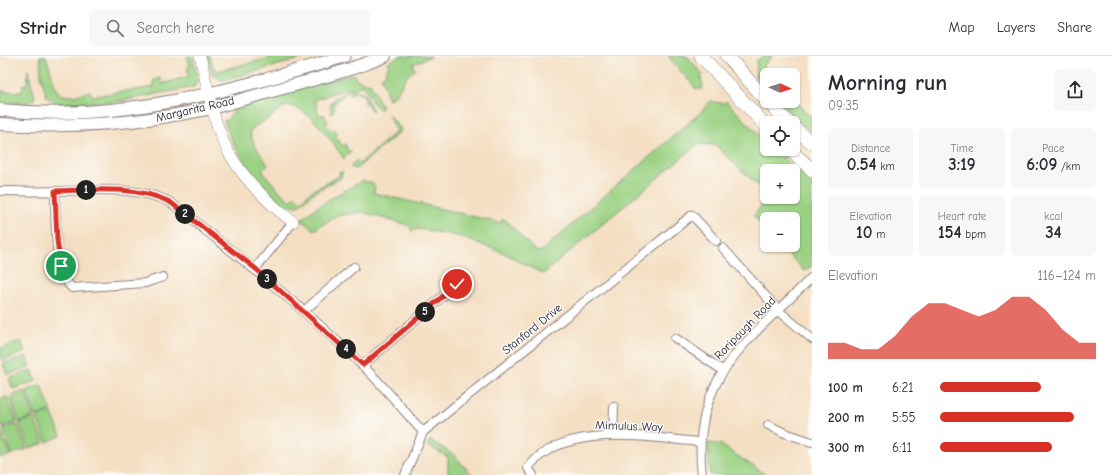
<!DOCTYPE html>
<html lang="en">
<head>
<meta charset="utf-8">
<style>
  body { margin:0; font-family:"Comic Neue",sans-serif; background:#f7f7f7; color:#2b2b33; height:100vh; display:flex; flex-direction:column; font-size:15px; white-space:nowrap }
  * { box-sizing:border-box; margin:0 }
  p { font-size:13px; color:#7c7c81 }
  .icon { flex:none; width:22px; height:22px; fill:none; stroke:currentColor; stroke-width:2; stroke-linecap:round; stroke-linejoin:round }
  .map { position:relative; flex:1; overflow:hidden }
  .drawer { display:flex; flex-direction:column; background:#fff; width:300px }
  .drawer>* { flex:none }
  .needle { width:26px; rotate:93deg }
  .fabs { position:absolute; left:760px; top:12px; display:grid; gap:8px }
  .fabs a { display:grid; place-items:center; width:40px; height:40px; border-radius:6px; background:#fff; box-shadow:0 1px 3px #0004; font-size:20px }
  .pin { position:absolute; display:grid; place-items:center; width:34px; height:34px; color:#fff; margin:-17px; border:2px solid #fff; border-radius:50%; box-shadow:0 1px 4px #0007 }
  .km { position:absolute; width:20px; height:20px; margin:-10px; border-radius:50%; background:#222; color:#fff; font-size:11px; line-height:20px; text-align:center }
  .round { display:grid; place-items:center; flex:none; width:42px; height:42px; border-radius:6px; background:#f7f7f7 }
  .headline { display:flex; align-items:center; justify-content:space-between; height:68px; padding:0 16px }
  h1 { font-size:22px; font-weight:800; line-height:30px }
  .metrics { display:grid; grid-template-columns:repeat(3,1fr); gap:6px; height:68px; padding:4px 16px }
  .metrics div { display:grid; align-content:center; border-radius:6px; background:#f7f7f7; text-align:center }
  .metrics b { font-size:17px; font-weight:800 }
  .metrics small { font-size:11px; font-weight:400 }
  .metrics p { font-size:11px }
  .chart { height:112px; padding:8px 16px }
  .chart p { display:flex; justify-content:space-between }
  .chart svg { width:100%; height:72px; margin-top:4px; fill:#d93025; opacity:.7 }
  ul { padding:0 16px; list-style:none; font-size:13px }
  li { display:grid; grid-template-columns:64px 48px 1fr; align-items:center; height:30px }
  li i { height:10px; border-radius:5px; background:#d93025 }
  header { display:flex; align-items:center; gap:24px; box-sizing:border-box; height:56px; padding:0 20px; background:#fff; border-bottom:1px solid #e1e1e2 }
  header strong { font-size:19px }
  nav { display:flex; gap:22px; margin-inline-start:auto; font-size:14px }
  .search { width:280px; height:36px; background:#f7f7f7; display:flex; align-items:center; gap:10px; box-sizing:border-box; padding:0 14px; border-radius:6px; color:#7c7c81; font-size:15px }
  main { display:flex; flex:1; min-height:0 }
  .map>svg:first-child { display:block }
</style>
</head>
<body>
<header>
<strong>Stridr</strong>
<div class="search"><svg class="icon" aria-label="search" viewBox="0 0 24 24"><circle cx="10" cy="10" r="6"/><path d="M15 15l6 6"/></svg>Search here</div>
<nav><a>Map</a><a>Layers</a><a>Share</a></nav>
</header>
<main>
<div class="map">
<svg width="812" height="419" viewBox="0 0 812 419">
  <rect width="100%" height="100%" fill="#fdfcf7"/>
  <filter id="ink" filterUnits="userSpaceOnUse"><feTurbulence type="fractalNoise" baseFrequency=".025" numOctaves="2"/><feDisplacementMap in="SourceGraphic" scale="8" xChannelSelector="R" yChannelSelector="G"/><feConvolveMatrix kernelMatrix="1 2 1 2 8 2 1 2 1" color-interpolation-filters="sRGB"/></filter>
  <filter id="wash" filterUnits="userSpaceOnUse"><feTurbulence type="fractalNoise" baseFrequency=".012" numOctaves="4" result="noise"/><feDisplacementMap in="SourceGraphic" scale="16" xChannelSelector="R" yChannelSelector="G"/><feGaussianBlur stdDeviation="0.9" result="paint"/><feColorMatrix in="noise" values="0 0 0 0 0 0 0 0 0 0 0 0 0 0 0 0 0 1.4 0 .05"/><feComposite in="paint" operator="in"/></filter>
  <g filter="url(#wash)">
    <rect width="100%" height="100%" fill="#f4dfc3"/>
    <g fill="#9bd183" stroke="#5e7a5f">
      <path d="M40,0h6l10,33 6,6 11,1 17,-5 2,5 62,-9v-7l6,-2 2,6 27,-8 -2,-8 3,-2 -3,-10h5l6,23 -4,8 -79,15 -58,2 -6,-5 -4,-1 -6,-22z"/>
      <path d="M207,0h3l3,11 5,4 59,-15h34l-90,25 -6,-6h-2z"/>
      <path d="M400,0h32l-19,8 2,6c-14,7 -15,27 -26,29l-8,-22 3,-1 5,-11 -1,-3z"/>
      <path d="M668,0h19l16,19 -2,2 2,12h-7z"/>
      <path d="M762,0h10l-8,9v5l4,5 -1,15 -12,-14 2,-12 -2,-1z"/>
      <path d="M28,14l7,28 -8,6 -27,-2v-11l22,1 1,-8 4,1z"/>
      <path d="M354,18l1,4 11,6 4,-1 12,24 -1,2c-10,-2 -11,-18 -20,-23l-26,6 -20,8 4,16 5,-2 4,9 -2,2 6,6 2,-2 4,5 -3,3 8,9 2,-2 3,7h3l-7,8c-9,-14 -36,-52 -54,-53 -9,0 -12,6 -18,10 -7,6 -17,8 -22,16l5,14 13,19 -6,5 15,19 13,12 6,-5 5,5 9,-9 29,-16v-4h4l-2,6 -25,13 -18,15 -9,-1 -3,3c-27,-25 -50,-52 -62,-87l3,-1 7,-10 -1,-3z"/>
      <path d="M356,34l9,5 8,16h-1l-8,-9 3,-2 -6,-7 -2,1 -3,-3 -5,5 -3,-4 -10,7 -5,7 2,3 -4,5c-4,-18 11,-21 25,-24z"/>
      <path d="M711,44l2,2 11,1 2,-2 41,42v6h7l38,34v83l-8,5 -24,-26h13v-26h-26v11l-13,-14 13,-19h26v-26h-26v23l-52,-49 -17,-1 -155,130 -39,-21 -45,-17 -42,-7 -5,3 -2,-6 -48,-14 -26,4 -22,14 -13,-10 16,-13 16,-10 29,-16 9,1 4,5 -1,6 127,30 1,-4 4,1 28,30 6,2 161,-140z"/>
      <path d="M793,44l10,9 2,5 2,-1 5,4v17l-35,-33z"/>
      <path d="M388,59l12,12 1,4 -45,38 -4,-1 -1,-2 5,-6 3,4 38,-33z"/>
      <path d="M21,285l4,11 -23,9 -2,-12z"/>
      <path d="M26,300l5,10 -24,9 -4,-11z"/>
      <path d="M32,314l4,11 -23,8 -4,-10z"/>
      <path d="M41,329l10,25 -15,6 -10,-25z"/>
      <path d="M24,335l10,25 -15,6 -9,-25z"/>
      <path d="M7,341l10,25 -15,5 -2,-5v-23z"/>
      <path d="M51,355l10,25 -15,6 -9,-25z"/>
      <path d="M34,362l10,25 -15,5 -10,-25z"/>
      <path d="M17,368l10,25 -15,5 -9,-25z"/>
      <path d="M0,374l11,25 -11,3z"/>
      <path d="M430,384l24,15 18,20h-24v-18l-21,-12z"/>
      <path d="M708,387l12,1 46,31h-56z"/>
    </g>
  </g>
  <g filter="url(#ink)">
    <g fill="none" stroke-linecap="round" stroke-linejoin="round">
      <defs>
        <g id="minor">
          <path d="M0,135c18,0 37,1 55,0 39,0 79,-6 115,11 66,52 132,104 192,163 22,21 41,45 61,67"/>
          <path d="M55,135c1,25 -2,81 17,97l73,-5 18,-6"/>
          <path d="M723,192l56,63 33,28"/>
          <path d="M255,213l38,-47"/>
          <path d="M304,255l50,-44"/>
          <path d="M675,282l47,32"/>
          <path d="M363,309l94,-81"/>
          <path d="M768,369l17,8 27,9"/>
          <path d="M613,379l1,-28"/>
          <path d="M405,419l18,-43 269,-217 24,26"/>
          <path d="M533,419l-5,-7c34,-47 122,-30 172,-26"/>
          <path d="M702,419c-12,-99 48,-135 110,-198"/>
        </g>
        <path id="tertiary" d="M200,0c8,32 13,68 29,97 16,28 39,50 64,69"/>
        <g id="secondary">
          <path d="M0,54c90,9 169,-5 256,-28 29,-8 59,-16 88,-26"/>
          <path d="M0,68c68,4 135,0 202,-14 22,-5 45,-12 67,-18 39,-11 78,-20 116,-36"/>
        </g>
        <g id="primary">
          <path d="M701,0l66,71"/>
          <path d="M727,0l40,45"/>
          <path d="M767,45l22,22"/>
          <path d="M793,71l19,16"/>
          <path d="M789,93l23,21"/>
        </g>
      </defs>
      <use href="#minor" stroke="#8b807f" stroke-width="10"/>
      <use href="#tertiary" stroke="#8b807f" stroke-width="12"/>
      <use href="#secondary" stroke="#8b807f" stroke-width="14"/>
      <use href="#primary" stroke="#8b807f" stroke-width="14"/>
      <use href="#minor" stroke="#fff" stroke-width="8"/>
      <use href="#tertiary" stroke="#fff" stroke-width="11"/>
      <use href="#secondary" stroke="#fff" stroke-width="12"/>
      <use href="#primary" stroke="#fff" stroke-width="13"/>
    </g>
  </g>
  <g fill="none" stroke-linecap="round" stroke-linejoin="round" filter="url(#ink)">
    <defs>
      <path id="route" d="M61,210l-4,-26 -2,-49c39,-1 79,-6 115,11l86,67 107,96 94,-81"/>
    </defs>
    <use href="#route" stroke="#fff" stroke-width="8"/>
    <use href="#route" stroke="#d93025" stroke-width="5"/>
  </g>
  <g text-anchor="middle" stroke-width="3" stroke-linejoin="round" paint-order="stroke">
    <g font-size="12" fill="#22223b" stroke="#fdfcf7">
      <text transform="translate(195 53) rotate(-13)" y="4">Margarita Road</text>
      <text transform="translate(745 272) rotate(-46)" y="4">Roripaugh Road</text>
      <text transform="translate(532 273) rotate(-39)" y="4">Stanford Drive</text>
      <text transform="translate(629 370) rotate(2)" y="4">Mimulus Way</text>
    </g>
  </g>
</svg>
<div class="fabs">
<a><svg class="needle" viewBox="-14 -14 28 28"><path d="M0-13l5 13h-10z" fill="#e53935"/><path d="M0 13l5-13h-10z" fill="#7c7c81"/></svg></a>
<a><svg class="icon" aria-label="locate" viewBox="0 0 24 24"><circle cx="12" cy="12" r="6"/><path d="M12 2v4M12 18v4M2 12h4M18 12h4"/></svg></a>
<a>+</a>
<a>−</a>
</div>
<div class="pin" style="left:61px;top:210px;background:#1e9e55"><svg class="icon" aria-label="arrive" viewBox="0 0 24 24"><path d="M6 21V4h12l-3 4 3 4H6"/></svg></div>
<div class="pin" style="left:457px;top:228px;background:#d93025"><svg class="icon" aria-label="check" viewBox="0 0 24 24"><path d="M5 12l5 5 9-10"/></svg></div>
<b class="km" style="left:86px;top:134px">1</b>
<b class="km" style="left:185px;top:158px">2</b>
<b class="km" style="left:267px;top:223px">3</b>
<b class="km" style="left:346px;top:293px">4</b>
<b class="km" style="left:425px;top:256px">5</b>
</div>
<section class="drawer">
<div class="headline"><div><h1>Morning run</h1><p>09:35</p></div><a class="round"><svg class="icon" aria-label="share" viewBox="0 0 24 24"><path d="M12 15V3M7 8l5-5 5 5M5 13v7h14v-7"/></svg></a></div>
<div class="metrics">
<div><p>Distance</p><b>0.54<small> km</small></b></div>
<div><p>Time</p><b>3:19</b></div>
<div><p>Pace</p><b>6:09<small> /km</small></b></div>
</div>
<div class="metrics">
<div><p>Elevation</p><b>10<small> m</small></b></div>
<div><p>Heart rate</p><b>154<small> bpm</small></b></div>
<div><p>kcal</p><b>34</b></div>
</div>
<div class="chart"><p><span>Elevation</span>116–124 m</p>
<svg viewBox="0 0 160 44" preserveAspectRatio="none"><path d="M0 44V34L10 34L20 38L30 38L40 30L50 18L60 10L70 10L80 14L90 18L100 14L110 6L120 6L130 14L140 26L150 34L160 34V44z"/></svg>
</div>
<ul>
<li><b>100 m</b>6:21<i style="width:65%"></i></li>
<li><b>200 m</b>5:55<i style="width:86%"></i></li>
<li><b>300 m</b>6:11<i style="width:72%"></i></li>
</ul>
</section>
</main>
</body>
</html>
